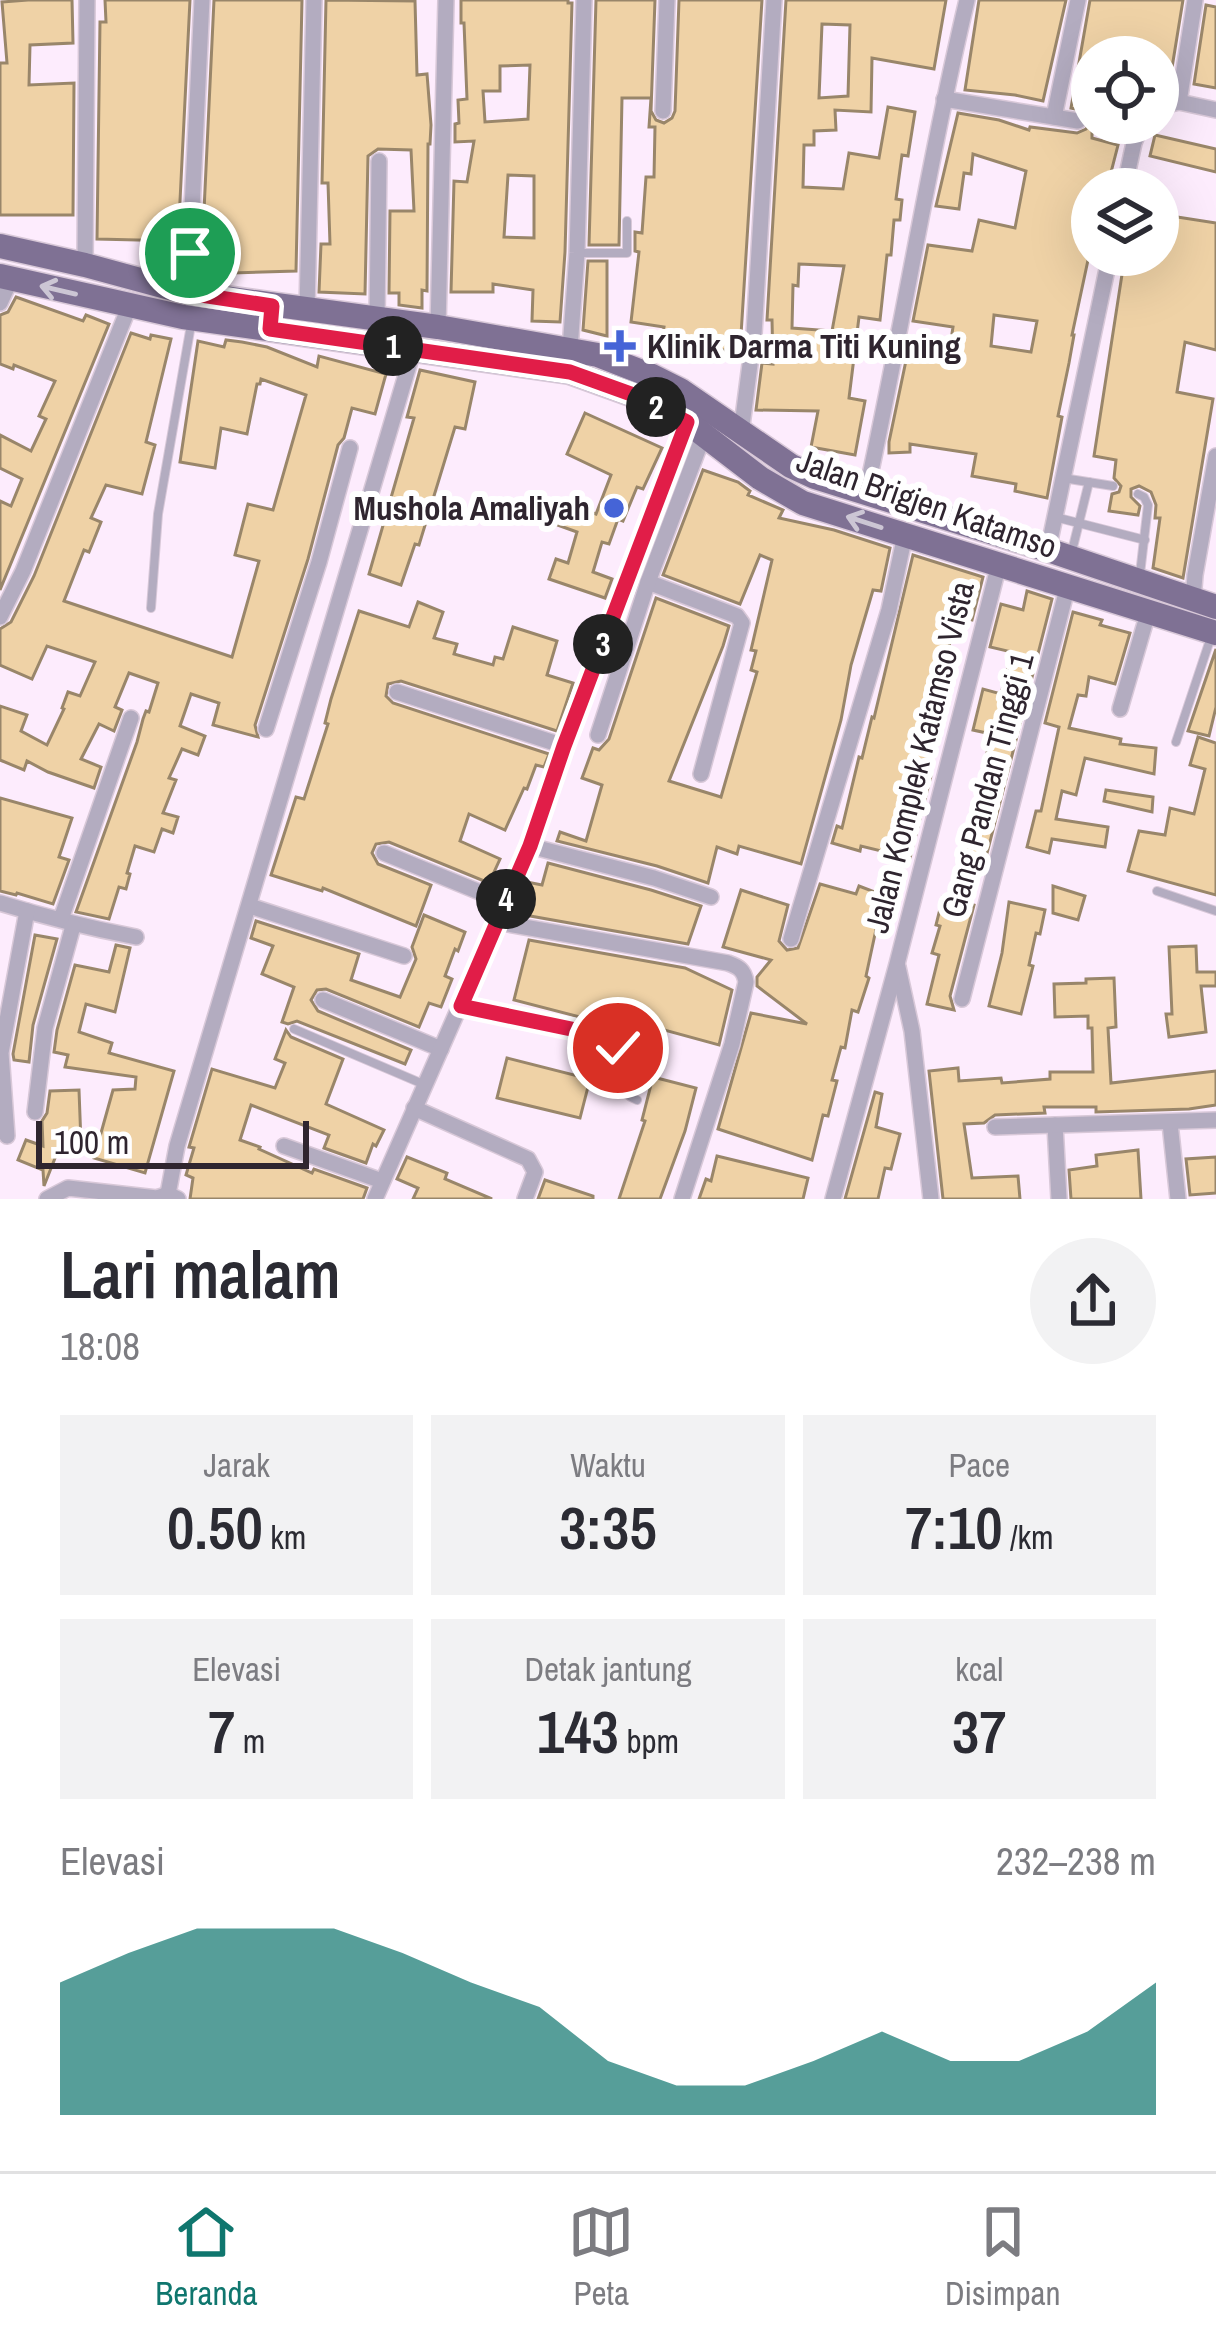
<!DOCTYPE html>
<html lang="id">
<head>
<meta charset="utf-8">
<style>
  body { margin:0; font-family:"Archivo Narrow",sans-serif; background:#f2f2f3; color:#2b2b33; height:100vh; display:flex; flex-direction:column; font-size:45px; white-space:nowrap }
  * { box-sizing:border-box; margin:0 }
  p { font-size:39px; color:#7c7c81 }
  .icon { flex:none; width:66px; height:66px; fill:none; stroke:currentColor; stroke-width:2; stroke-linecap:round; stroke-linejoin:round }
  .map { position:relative; height:1199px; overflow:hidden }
  .details { display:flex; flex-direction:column; background:#fff; flex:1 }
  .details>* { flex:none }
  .buttons { position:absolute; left:1071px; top:36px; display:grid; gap:24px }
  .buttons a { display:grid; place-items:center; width:108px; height:108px; border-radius:50%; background:#fff; box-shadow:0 12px 48px #0002; font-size:60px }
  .scale { position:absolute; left:36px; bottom:30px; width:273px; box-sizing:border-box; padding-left:12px; border:6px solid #2f252f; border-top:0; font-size:33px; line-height:42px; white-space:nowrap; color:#2f252f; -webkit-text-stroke:9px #fff; paint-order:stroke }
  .pin { position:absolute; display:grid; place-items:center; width:102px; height:102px; color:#fff; margin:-51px; border:6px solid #fff; border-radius:50%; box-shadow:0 3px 12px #0007 }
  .km { position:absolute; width:60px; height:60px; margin:-30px; border-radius:50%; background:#222; color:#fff; font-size:33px; line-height:60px; text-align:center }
  .round { display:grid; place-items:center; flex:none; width:126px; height:126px; border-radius:63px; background:#f2f2f3 }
  .head { display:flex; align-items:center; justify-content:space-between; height:204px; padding:0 60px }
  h1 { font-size:66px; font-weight:600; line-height:90px }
  .figures { display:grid; grid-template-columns:repeat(3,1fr); gap:18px; height:204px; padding:12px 60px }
  .figures div { display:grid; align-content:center; border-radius:0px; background:#f2f2f3; text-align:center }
  .figures b { font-size:60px; font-weight:600 }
  .figures small { font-size:33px; font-weight:400 }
  .figures p { font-size:33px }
  .chart { height:336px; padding:24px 60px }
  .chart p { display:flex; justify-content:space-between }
  .chart svg { width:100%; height:216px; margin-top:12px; fill:#0f766e; opacity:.7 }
  .dock { display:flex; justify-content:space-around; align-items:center; height:168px; border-top:3px solid #e1e1e2; background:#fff; font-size:33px; color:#7c7c81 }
  .dock a { display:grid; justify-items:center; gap:6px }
  .dock .active { color:#0f766e }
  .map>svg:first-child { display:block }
</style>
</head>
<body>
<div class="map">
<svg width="1216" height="1199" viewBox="0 0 1216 1199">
  <rect width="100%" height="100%" fill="#fdecfd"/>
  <g fill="#efd2a6" stroke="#99866a" stroke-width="3" fill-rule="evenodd">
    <path d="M28,0h44l1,43 -43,2 -1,40 45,-2 -1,132h-73v-152h7l-5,-61z"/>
    <path d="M105,0h85l-12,241 -81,-2 3,-217h6z"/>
    <path d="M214,0h88l-6,271 -95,3z"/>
    <path d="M326,0l89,1 2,74 10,-1 4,51 -1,19h-2l-1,147 -5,-1v18l-23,-3v-12h-10l1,-82h24l-3,-61 -33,-1 -10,7 -3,138 -46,-2 2,-48h9l-2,-61h-6z"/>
    <path d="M461,0h107v3h4l-7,249 -5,70 -28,-1 1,-31 -40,-6v8h-42l3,-111 13,1 7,-41 -19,1v-18l4,-1 -1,-23 9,-1 -3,-76h-3zM530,65l-2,54 -43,3 -2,-31h17v-25zM508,175l26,1v62l-30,-1z"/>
    <path d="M596,0h59l-4,111 5,9 8,3 8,-5 3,-7 4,-111h83l-22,351 -32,-2 1,-10 -46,-6 1,-6 -33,-5 8,-70 -4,-1v-19l7,1 4,-56h8l1,-50h-6l2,-29h-29l-3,147h-30z"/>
    <path d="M786,0h160l-12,69 -62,-11 -1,54 -36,-2 1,20 -22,1v14h-10l-1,42 40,2 6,-36 30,5 9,-51 27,5 -7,44 -6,-1 -6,44 6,1 -2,20h-6l-3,35h-4l-7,65 -21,-3 -10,81 16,3 -10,54 -44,-8 7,-36 -62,-1 6,-47 11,1 -1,-44h-5zM822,24l28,1 -2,71 -29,2zM799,264l45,2 -12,65 -40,-3 1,-43 5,1z"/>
    <path d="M979,0h87l-23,101 -28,-6 -50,-5z"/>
    <path d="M1090,0h93l-13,80 -12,-2v-21h-66v81l26,7 -10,39 -8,-2 -2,7h-6v29l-6,27 5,1 -19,89h2l-5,28 -11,53 4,1 -15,81 -32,-7 1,-7 -44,-8 4,-22 -66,-10v8l-21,1v-11l19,-91 40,8 5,-32 -40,-6 15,-76 44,6 7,-31 36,8 11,-57 -53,-17 -2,20 -7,-1 -5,36 -23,-3 22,-93 41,7 30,10 1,-3 47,6 9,-4 4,-5 -1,-8 -4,-5 -14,-3zM994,315l43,6 -6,31 -40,-6z"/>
    <path d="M1206,5l10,2v81l-22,-4z"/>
    <path d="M1155,135l61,14v23l-66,-16z"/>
    <path d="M1158,214l58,9v127l-31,-8 -8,50 36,7 -30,179 -30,-10 7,-50h-5l1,-13 -5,-13 -12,-6 -8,3v8l9,9 -2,9 -29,-4 3,-17 7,-2 2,-6 -7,-8 2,-18 -22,-4 31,-201h33z"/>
    <path d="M588,261h19v75l-24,-6z"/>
    <path d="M16,297l67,24 3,-6 23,9 -109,266v-89l11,5 11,-27 -22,-11v-33l31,16 15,-32 -7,-3 16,-35 -41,-16 -1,4 -13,-5v-49l8,-3z"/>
    <path d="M131,333l19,6 1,-4 20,4 -25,103 9,3 -13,49 -36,-9 -15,33 10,4 -12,30 -5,-2 -20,51 168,56 27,-96 -24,-6 13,-51 25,6 33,-115 -45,-16 -1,5h-3l-10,50 -26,-6 -6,40 -35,-6 18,-121 26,6 2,-7 16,2 25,5 50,20 2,-11 67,18 -11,40 -23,-6 -8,30 -6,7 -30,114 -53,166 3,12 -45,-12 6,-22 -28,-9 -11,32 25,10 -7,19 -16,-6 -13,29 7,2 -13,33 15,4 -5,16 -11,-4 -8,23 -19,-6 -8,27 3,1 -4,15 -7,-2 -10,32 -33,-7 61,-170 6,-23 3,-8 3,1 9,-29 -29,-10 -14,34 7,3 -8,21 -15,-7 -18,35 20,8 -7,21 -46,-16 -21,-11 -3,9 -24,-10v-54l27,9 -6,16 26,14 17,-36 -2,-1 6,-16 12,4 15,-34 -48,-16 -15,33 -32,-14v-36l11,-7 23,-46z"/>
    <path d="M420,370l55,12 -10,47 -10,-2 -36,118 -4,-1 -14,41 -32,-11 45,-156 -7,-1z"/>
    <path d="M585,413l77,35 -19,41 -6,-2 -14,34 -5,-2 -9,25 -7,-2 -9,30 19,7 -7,19 -56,-19 7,-20 12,4 9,-31 -25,-9 7,-22 37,13 15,-39 -44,-21z"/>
    <path d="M703,470l35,12 12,9 -2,4 35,15 -4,8 55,12 56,18 -9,43 -8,-1 -22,75 -10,55 -40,144 -62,-18 -2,8 -20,-7 -9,36 -51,-17 -100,-25 3,-9 26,9 16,-56 -20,-7 11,-30 6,2 10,-11 47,-141 73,28 -6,20 -54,135 52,16 36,-125 -6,-2 5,-19 -5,-1 21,-90 -12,-5 -20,49 -77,-29z"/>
    <path d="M913,555l70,22 -11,43 -19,-5 -9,75 -18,85 5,1 -21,82 -49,-12 -1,5 -28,-8 5,-17 5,2 17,-71 3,1 10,-41 2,1z"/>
    <path d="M1027,591l25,8 -68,266 -24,-6 4,-19 4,1 23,-107 -18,-4 10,-41 18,5 11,-42 -22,-5 11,-43 22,6z"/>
    <path d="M418,602l25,10 -9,26 23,6 -3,10 39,11 2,-8 8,2 10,-32 44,14 -10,34 26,8 -16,48 -156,-50 -13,3 -2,12 7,7 156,51 -5,13 -8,-2 -9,24 -3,-1 -19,42 -36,-16 -9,27 40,18 -11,24 -100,-41 -13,2 -4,9 6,11 53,21 -15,41 -93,-38 -1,3 -51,-16 25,-78 8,2 24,-75 -3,-1 6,-24 28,-88 50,16z"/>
    <path d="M1073,612l29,8 -2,5 30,8 -15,51 -26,-7 -3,19 -8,-1 -9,33 52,11 -1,5 36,4 -2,26 -69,-16 -9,37 -14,-4 -6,28 52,8 -3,20 -53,-8 -3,14 -22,-6 9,-36h5l18,-84 -14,-4z"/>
    <path d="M1216,649v58l-7,29 -21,-5z"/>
    <path d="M1198,737l18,6v152l-88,-24 11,-40 26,4 5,-27 24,6 11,-45 -15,-4z"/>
    <path d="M1106,790l47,7 -1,15 -48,-11z"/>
    <path d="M0,798l72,20 -13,39 10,3 -16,44 -36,-11 -1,2 -16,-4z"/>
    <path d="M548,863l103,27 50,16 -13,38 -169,-30 8,-32 15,3z"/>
    <path d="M820,884l36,10 3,-8 29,11 -11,28 -11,51 3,2 -11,34 -6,-2 -7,38 -4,-1 -9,33 5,1 -9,35 -5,-1 -11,45 -94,-31 33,-116 56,11 -50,-38v-9l14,-17 -48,-13 18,-57 47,15 -9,36 8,9 11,-2z"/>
    <path d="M1053,886l32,10 -7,24 -25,-7z"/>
    <path d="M943,897l31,8 -24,91 4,14 -27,-6 12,-49 -7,-2 8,-27 -4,-1z"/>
    <path d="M1009,902l36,8 -5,24 -4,-1 -7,32 4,1 -12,48 -32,-8 13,-53z"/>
    <path d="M424,915l41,17 -7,19 -3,-2 -10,27 7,3 -11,28 -12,-4 -10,24 -93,-38 -9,1 -6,10 7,11 93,39 -6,14 -108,-43 -9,3 -6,-2 12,-35 -32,-13 11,-28 -22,-8 5,-17 103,33 -8,26 49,17 16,-38 -4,-12z"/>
    <path d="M35,935l22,4 -24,86 -4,37 -15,-2 -1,-6z"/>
    <path d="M529,940l156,28 47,22 -13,55 -58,-16 -11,52 -21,-4 9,-45 -124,-32z"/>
    <path d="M116,945l14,3 -15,64 -29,-8 -7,28 33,11 -3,10 65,18 -29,102 -51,-15 19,-68 22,-1 1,-12 -71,-10 3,-12 -14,-3 3,-22 18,-65 34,7z"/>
    <path d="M1196,946l1,26h19v14h-15l5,46 -37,5 -3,-23h6l-3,-67z"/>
    <path d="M1114,978l2,49 -8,1 3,55 105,-12v34l-27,4 -93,3v-5h-52l1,6 -50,2 -11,8 -20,1 8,54 46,-2 2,23h-77l-14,-128 29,-3 1,13 42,-3 1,5 48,-4v-7h43l-1,-44h-4v-12l-33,1 -1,-33 32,-1v-4z"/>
    <path d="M286,1030l5,7 52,22 -17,45 58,26 -8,16 -3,-2 -7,19 -42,-15 5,-13 -78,-30 -11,35 20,7 -1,2 53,24 2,-4 53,19 -4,11h-173l3,-21 -7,-3 8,-27 -5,-1 23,-78 63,19 10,-25 -10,-4z"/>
    <path d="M507,1058l83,21 -10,39 -83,-20z"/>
    <path d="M653,1077l43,11 -11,43 -25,68h-41l26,-78 -3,-1z"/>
    <path d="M79,1090l2,53h-20l-17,43 -1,-16 -25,-10 8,-20 17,6 -1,-25 5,-8 3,-22z"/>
    <path d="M875,1092l7,2 -6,33 24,7 -9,35 -6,-1 -7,31h-33z"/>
    <path d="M1138,1150l3,49h-70l-2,-29 28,-4 -1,-11z"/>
    <path d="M717,1156l91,22 -5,21h-104l7,-20 5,2z"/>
    <path d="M407,1157l40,16 -2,6 47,20h-79l5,-11 -21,-9z"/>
    <path d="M1216,1157v36l-26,2 -4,-36z"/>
    <path d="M545,1180l48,16v3h-55z"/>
  </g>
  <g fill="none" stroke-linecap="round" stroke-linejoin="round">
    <defs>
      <g id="service">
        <path d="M578,253h49v-32"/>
        <path d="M1063,478l50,8"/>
        <path d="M1138,494l6,3 4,8 -8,69"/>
        <path d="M1055,517l90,23"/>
        <path d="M1072,551l17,-69"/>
        <path d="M151,608l7,-94 33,-189"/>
        <path d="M1176,742l36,-108"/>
        <path d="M1157,891l59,20"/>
        <path d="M462,1007l147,32 9,9c0,24 -7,41 19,52"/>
        <path d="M294,1029l129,55"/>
      </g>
      <g id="minor">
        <path d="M944,99l134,22"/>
        <path d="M1179,102l16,-102"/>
        <path d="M1158,107l21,-5 37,8"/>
        <path d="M663,111l4,-111"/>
        <path d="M1054,117l24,-117"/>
        <path d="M1124,189l10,-46 8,-20"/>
        <path d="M85,265l2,-265"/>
        <path d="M188,293l14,-293"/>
        <path d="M0,303l11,-24"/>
        <path d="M307,311l7,-311"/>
        <path d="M377,319l2,-158"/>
        <path d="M438,327l8,-327"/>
        <path d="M570,349l7,-96 7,-253"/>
        <path d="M741,433l13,-99 20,-334"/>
        <path d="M866,494c36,-164 62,-330 101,-494"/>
        <path d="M1048,550l62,-295"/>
        <path d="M648,582l89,34 5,7 -41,151"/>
        <path d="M1193,600l2,-25 21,-119"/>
        <path d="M0,617l23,-46 106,-264"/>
        <path d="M397,692l167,54"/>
        <path d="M1120,709l28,-96"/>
        <path d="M266,729l53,-167 31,-114"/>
        <path d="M598,735l50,-153 56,-148"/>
        <path d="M530,846l124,32 57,19"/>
        <path d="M384,853l120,49"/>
        <path d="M0,903c45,14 89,25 136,34"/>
        <path d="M250,906l154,50"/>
        <path d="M61,919l70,-201"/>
        <path d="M496,922l232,41c11,4 16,7 18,19l-14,62 -50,155"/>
        <path d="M791,939l98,-329 16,-75"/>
        <path d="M898,967l14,64 19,168"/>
        <path d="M962,999l106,-414"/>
        <path d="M323,1000l118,49"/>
        <path d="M414,1108l114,51 7,13 -10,27"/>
        <path d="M35,1112l10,-84 28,-102"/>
        <path d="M1170,1123l8,76"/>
        <path d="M1055,1125l4,74"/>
        <path d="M995,1127l221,-7"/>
        <path d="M7,1136l-6,-83 26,-142"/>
        <path d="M284,1146l98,35"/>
        <path d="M47,1199l21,-11 89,10 11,-4"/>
        <path d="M178,1199l-10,-5 9,-48 237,-798"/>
        <path d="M375,1199l155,-353 34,-100 123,-324"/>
        <path d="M833,1199l64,-235 102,-400"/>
      </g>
      <g id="primary">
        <path d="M0,246l85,19 103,28 250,34 160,28 54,21 28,14 111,76 24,11 233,73 168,57"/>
        <path d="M0,276l183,41 387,55 61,22 56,28 73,56 43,25 413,130"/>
      </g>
    </defs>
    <use href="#service" stroke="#d8c8d8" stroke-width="10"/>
    <use href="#minor" stroke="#d8c8d8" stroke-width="18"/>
    <use href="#primary" stroke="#d8c8d8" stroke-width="27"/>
    <use href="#service" stroke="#b3acc0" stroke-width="8"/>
    <use href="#minor" stroke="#b3acc0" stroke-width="15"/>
    <use href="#primary" stroke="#7f7194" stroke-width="24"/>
  </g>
  <defs><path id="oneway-shaft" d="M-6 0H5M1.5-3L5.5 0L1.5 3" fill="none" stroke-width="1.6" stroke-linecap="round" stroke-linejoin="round" transform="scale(3)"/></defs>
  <g stroke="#ccc6d4">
    <use href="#oneway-shaft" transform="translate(58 290) rotate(-167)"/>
    <use href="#oneway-shaft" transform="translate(864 522) rotate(-162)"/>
  </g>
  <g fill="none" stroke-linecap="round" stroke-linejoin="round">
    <defs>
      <path id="route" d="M190,253l-2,40 84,13 -2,23 300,43 61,22 56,28 -123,324 -34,100 -69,160 139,29 9,4 9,9"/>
    </defs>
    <use href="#route" stroke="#fff" stroke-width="24"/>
    <use href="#route" stroke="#e11d48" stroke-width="15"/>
  </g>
  <g fill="#4564d7" stroke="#fff" stroke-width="4.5">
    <path d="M614 328h12v12h12v12h-12v12h-12v-12h-12v-12h12z"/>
    <circle cx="614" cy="508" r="12"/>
  </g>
  <g text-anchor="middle" stroke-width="12" stroke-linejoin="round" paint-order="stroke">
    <g font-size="33" font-weight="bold" fill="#2f252f" stroke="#fff" text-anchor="start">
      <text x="647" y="358">Klinik Darma Titi Kuning</text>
      <text x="590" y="520" text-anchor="end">Mushola Amaliyah</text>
    </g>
    <g font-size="33" fill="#2f252f" stroke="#fff">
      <text transform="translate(927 503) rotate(19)" y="12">Jalan Brigjen Katamso</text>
      <text transform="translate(919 757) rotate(-76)" y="12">Jalan Komplek Katamso Vista</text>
      <text transform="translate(987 785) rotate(-75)" y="12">Gang Pandan Tinggi 1</text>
    </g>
  </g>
</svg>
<div class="buttons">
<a><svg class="icon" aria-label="locate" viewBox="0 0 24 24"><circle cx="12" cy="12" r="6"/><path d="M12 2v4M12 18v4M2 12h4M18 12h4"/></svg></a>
<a><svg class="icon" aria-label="layers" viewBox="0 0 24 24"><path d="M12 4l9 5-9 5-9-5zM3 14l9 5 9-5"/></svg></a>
</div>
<div class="scale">100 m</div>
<div class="pin" style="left:190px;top:253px;background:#1e9e55"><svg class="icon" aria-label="arrive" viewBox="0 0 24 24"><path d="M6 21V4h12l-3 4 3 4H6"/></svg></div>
<div class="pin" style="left:618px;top:1048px;background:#d93025"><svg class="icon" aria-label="check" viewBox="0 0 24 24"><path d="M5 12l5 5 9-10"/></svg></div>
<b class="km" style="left:393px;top:346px">1</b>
<b class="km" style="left:656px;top:407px">2</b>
<b class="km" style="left:603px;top:644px">3</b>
<b class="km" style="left:506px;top:899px">4</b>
</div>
<section class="details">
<div class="head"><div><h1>Lari malam</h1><p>18:08</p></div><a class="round"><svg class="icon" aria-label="share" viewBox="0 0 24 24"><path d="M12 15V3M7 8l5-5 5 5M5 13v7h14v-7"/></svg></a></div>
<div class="figures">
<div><p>Jarak</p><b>0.50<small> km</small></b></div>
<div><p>Waktu</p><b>3:35</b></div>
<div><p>Pace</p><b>7:10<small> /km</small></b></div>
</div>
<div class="figures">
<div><p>Elevasi</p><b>7<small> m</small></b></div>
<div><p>Detak jantung</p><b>143<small> bpm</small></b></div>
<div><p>kcal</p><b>37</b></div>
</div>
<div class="chart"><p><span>Elevasi</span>232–238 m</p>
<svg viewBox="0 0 160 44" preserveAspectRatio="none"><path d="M0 44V17L10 11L20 6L30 6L40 6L50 11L60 17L70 22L80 33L90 38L100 38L110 33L120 27L130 33L140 33L150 27L160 17V44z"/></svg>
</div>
</section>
<nav class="dock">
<a class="active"><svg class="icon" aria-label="home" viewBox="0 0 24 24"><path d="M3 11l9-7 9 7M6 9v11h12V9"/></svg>Beranda</a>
<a><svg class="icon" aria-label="map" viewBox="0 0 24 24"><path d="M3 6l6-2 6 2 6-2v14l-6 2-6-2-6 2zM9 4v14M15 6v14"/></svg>Peta</a>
<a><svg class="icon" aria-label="saved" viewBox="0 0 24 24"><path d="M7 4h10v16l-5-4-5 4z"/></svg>Disimpan</a>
</nav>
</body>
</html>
